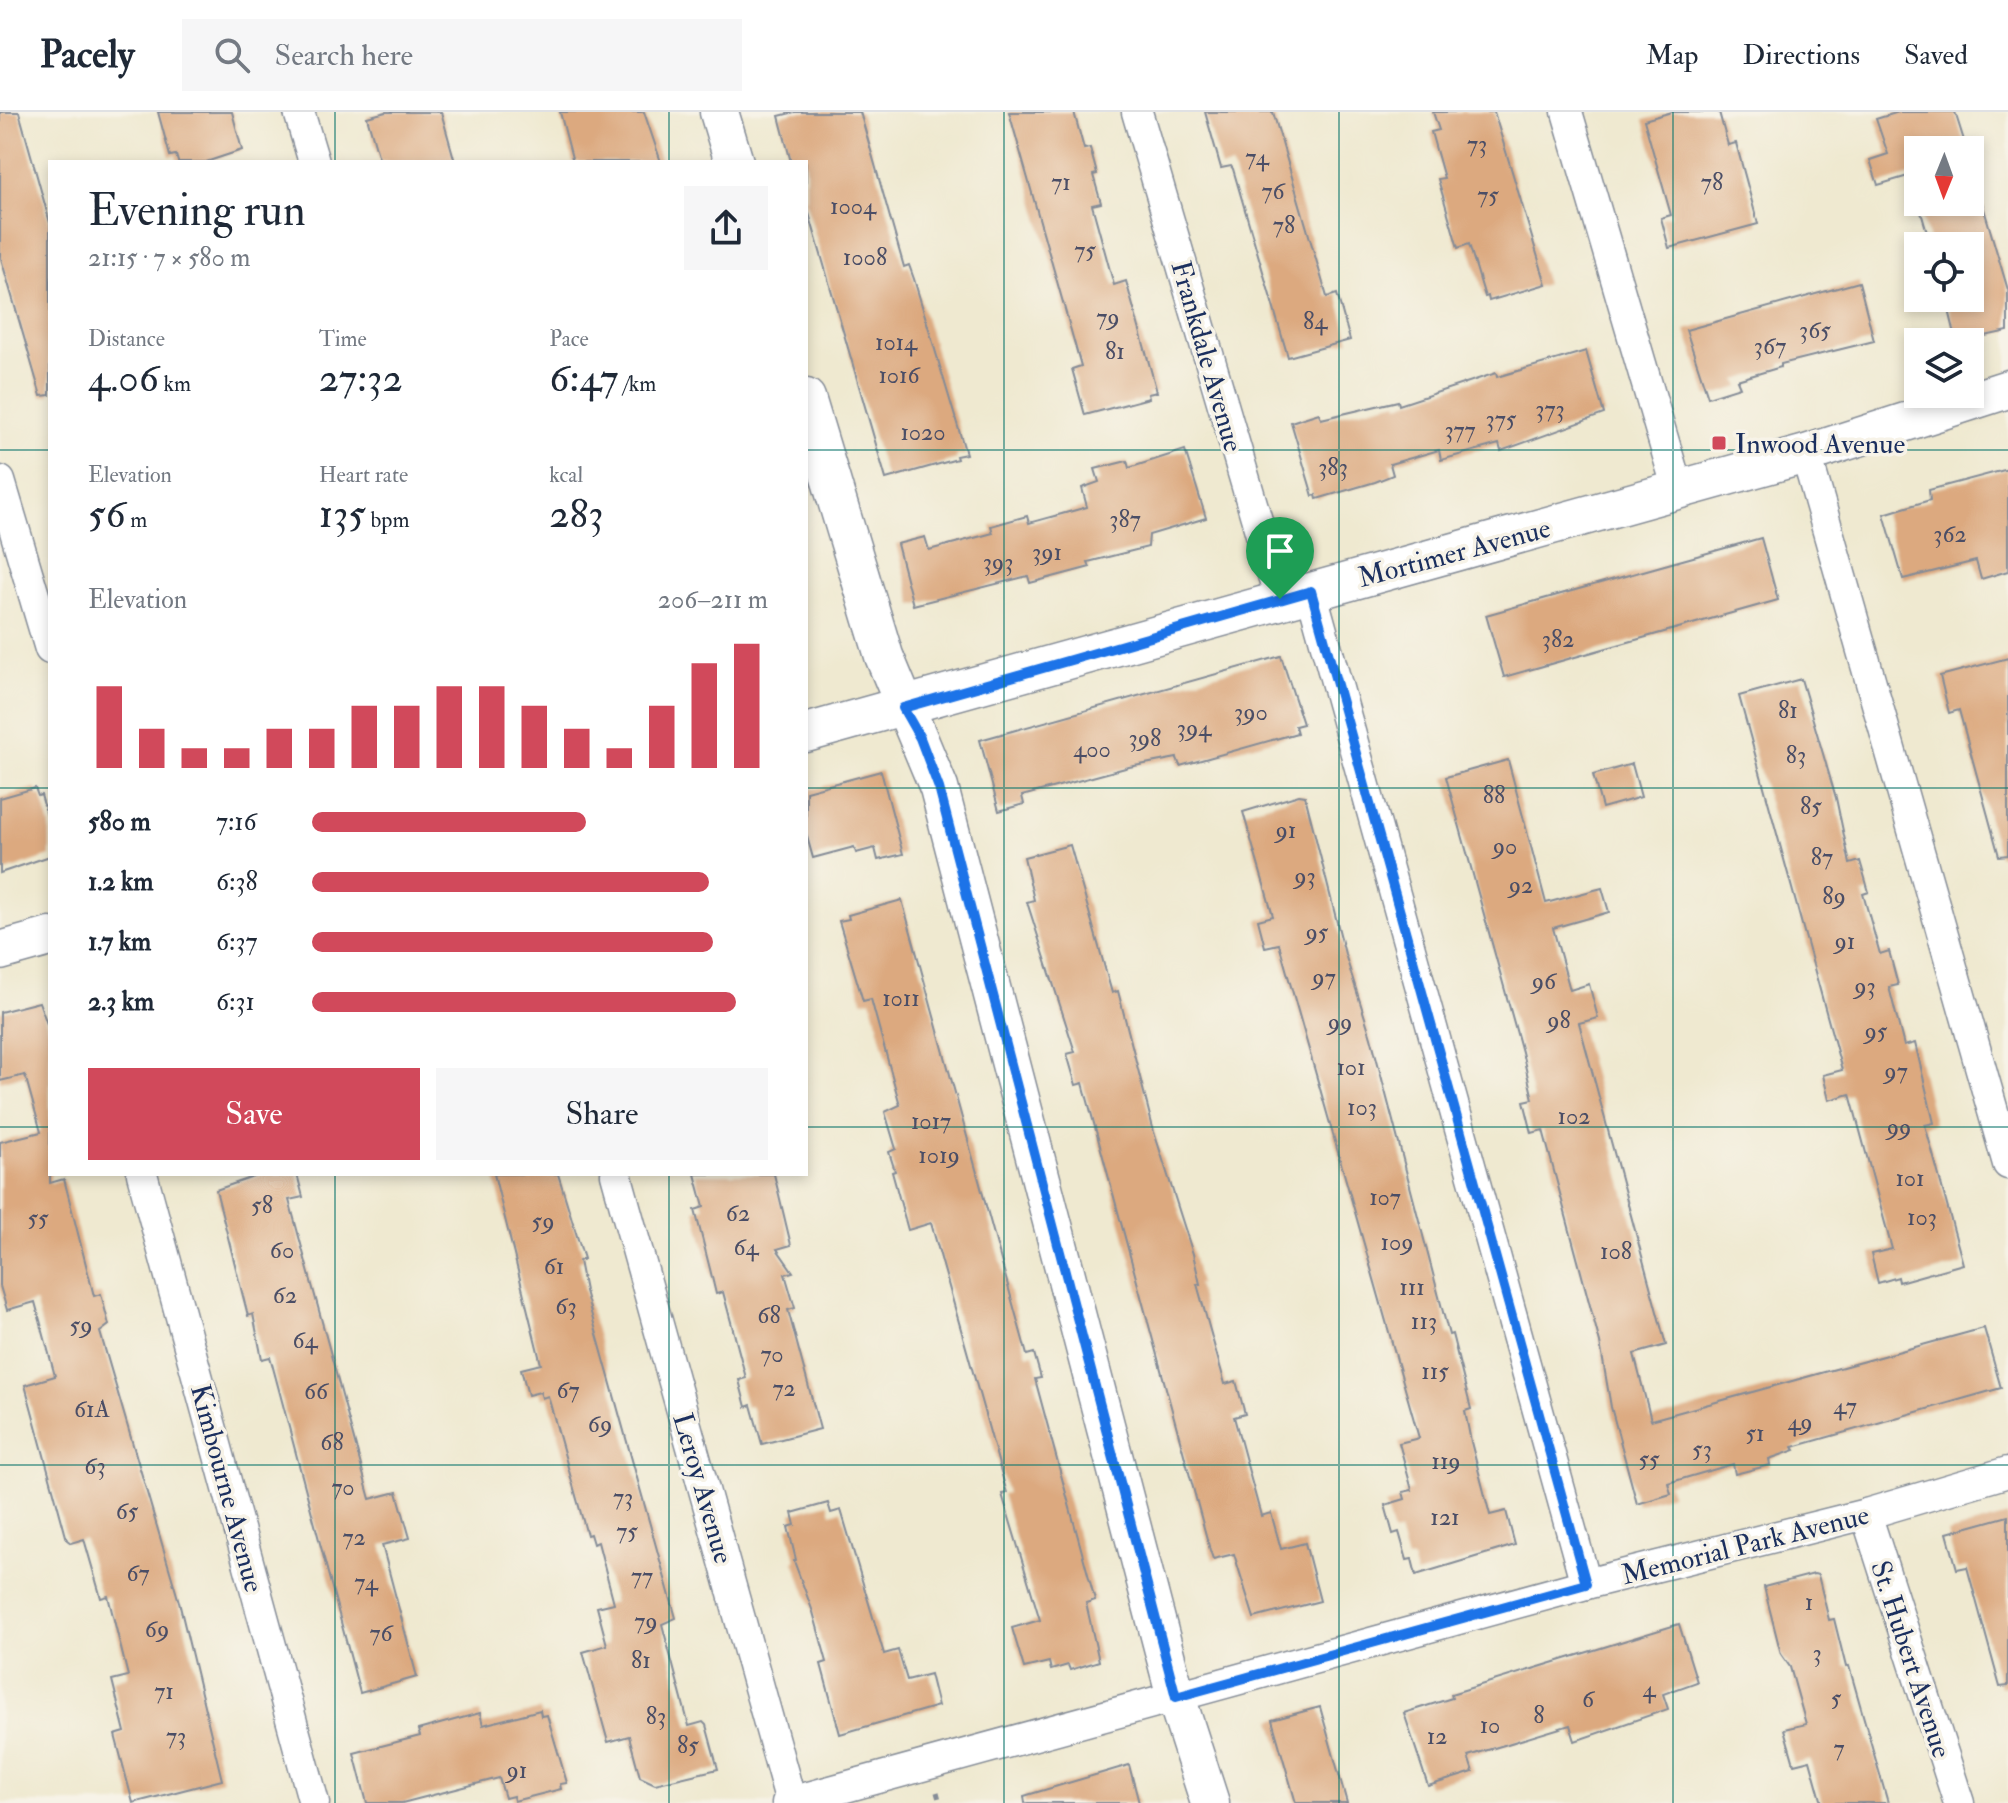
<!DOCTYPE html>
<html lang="en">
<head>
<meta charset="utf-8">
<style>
  body { margin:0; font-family:"IM FELL Double Pica",serif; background:#f6f6f7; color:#1f2937; height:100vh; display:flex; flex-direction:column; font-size:30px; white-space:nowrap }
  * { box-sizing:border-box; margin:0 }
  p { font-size:26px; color:#747a83 }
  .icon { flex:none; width:44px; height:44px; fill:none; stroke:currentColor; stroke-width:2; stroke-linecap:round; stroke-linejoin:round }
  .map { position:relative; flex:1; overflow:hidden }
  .sheet { position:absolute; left:48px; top:48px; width:760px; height:1016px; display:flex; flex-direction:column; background:#fff; border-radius:0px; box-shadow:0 4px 12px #0003 }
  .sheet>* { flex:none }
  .needle { width:52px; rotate:181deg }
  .controls { position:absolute; left:1904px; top:24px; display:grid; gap:16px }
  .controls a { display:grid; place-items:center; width:80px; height:80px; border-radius:0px; background:#fff; box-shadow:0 4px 12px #0003; font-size:40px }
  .pin { position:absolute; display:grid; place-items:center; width:68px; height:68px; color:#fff; margin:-82px -34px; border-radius:50% 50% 50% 0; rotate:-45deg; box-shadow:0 0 8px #0007 }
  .pin .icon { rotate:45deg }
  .round { display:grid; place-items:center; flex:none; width:84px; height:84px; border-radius:0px; background:#f6f6f7 }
  .summary { display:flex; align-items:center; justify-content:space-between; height:136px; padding:0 40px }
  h1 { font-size:44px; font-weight:600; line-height:60px }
  .metrics { display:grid; grid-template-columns:repeat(3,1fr); gap:12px; height:136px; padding:8px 40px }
  .metrics div { display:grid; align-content:center }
  .metrics b { font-size:40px; font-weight:600 }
  .metrics small { font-size:22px; font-weight:400 }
  .metrics p { font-size:22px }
  .chart { height:224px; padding:16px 40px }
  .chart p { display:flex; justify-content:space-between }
  .chart svg { width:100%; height:144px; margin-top:8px; stroke:#d1495b; stroke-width:6 }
  .primary-button { display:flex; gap:16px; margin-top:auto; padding:16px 40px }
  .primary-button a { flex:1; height:92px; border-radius:0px; background:#d1495b; color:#fff; font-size:32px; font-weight:600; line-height:92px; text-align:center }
  .primary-button a+a { background:#f6f6f7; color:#1f2937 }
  ul { padding:0 40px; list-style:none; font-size:26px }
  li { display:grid; grid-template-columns:128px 96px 1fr; align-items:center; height:60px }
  li i { height:20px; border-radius:10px; background:#d1495b }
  header { display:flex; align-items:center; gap:48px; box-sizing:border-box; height:112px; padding:0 40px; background:#fff; border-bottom:2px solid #e0e1e3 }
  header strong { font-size:38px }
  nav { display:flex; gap:44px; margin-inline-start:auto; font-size:28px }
  .search { width:560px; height:72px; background:#f6f6f7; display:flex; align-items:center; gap:20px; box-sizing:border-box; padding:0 28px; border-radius:0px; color:#747a83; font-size:30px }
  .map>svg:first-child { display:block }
</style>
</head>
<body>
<header>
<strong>Pacely</strong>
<div class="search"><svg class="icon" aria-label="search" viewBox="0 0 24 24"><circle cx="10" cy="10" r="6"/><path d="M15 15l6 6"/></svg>Search here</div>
<nav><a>Map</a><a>Directions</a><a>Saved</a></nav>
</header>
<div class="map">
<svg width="2008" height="1691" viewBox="0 0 2008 1691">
  <rect width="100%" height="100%" fill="#f7f3e8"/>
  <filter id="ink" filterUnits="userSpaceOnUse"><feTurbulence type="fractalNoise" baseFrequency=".0125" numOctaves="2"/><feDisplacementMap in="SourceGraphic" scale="16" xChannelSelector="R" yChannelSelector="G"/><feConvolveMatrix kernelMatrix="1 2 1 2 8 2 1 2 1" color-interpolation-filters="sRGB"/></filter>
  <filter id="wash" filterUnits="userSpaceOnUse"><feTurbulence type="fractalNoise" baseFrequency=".006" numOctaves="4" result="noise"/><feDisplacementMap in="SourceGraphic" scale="32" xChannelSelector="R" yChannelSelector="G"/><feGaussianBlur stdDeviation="1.8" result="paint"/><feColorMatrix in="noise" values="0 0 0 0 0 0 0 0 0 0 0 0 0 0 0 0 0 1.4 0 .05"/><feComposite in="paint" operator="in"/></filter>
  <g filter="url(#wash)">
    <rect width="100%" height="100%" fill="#efe9d0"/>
    <g id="blocks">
      <g fill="#dca97f">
        <path d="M0,0h19l31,111v172l-9,1 -41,-141z"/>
        <path d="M158,0h74l10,38 -36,12h-28l-2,-7 -6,1z"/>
        <path d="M386,0h55l14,50h-75l-13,-45z"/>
        <path d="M560,0h84l17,50h-88z"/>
        <path d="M795,0h65l44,155 5,-2 5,14 52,175 -10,2 1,3 -71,20 -80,-276v-41h-15l-12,-46z"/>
        <path d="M1009,0h65l10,37 6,-1 7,26 -4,1 8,28 -9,2 22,80 12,-4 31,111 -9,2 1,4 -64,17 -13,-46 9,-3z"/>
        <path d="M1205,0h68l54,185 10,-3 13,46 -62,17 -55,-188 -2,-3 -10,2z"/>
        <path d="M1433,0h61l52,172 -57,17 -1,-5 -3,1 -16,-53 -11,4 -20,-69 6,-1 -13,-46 8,-2z"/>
        <path d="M1672,0h47l9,33 8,-2 22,81 -89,24 -8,-30 10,-3 -27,-95z"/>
        <path d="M1899,0h56l12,38h-49v23l-40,12 -8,-25 18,-6 -12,-35z"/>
        <path d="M1978,77l30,101v41l-51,11 -11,-44h24v-52h-39l-13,-44h52v-12z"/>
        <path d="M1859,170l15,59 -93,23v3l-44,13 3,7 -32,10 -22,-67z"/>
        <path d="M1586,239l18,63 -103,37 -2,-7 -58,16 -2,-10 -49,14 3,11 -18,7 -58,17 -1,-4 -3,1 -22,-74 28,-9 2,6 77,-18 1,4 97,-32 1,4z"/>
        <path d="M1185,338l21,68 -57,17 -1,12 -60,15 2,5 -60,16 -2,-7 -115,29 -16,-61 28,-7 4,13 64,-17 -2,-7 36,-10 2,7 58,-16 -5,-19 17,-6 -4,-13 32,-8 2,7z"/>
        <path d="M2008,357v102l-27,8 -5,-18 -73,18 -19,-65 46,-14 -1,-10z"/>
        <path d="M1761,426l17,62 -274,77 -18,-62z"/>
        <path d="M1281,544l22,68 -8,2 2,7 -117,33 -3,-8 -48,9 -107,29 2,8 -25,7 -19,-71z"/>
        <path d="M2008,546v197l-9,1 -40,-146 -10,3 -9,-37z"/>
        <path d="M1801,567l35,119 14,66 10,-3 9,31 -6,2 17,60 9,-3 9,34 -9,2 15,59 11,-3 19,80 -9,2 38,139 -64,18 -1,-5 -20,6 -7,-29 21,-5 -42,-155 -21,6 -6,-25 19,-5 -103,-374z"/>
        <path d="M1508,648l38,143 56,-15 7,24 -56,16 17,62 19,-6 9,34 -19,5 87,322 -32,9 17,66 333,-92 17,60 -208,59 2,3 -26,9 1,6 -35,9 -2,-10 -65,19 3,11 -34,10 -26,-97 -11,-64 -57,-213 -11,3 -8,-32 9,-2 -11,-47 -76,-275z"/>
        <path d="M1632,652l9,33 -39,11 -9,-33z"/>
        <path d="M881,659l22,83 -25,6 -3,-12 -19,5 -2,-6 -41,11 -7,-25v-42z"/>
        <path d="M35,676l3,8 3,-1 9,31v30l-50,17v-75z"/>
        <path d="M1299,683l6,1 40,158 26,83 78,298 3,-1 19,75 -6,2 6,31 19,73 16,-4 9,34 -99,30 -4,-16 -5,1 -8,-28 -6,2 -8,-29 20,-6 -2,-7 9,-2 -13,-47 20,-5 -140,-494 -14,3 -7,-27 15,-4 -30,-104z"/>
        <path d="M1070,733l42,148 6,-2 36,141 39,122 7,30h-3l28,100 11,-3 9,33 -11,3 27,99 10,-3 10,36 24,-6 15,58 -66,17 -20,-64 -21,5 -3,-9 -127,-467 -7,2 -9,-31 8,-2 -48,-150 7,-2 -10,-43z"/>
        <path d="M902,788l125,455 7,-2 7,25 -6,1 60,221 -9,3 13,58 -29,9 -2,-5 -17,5 -2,-8 -25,6 -12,-40 28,-8 -38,-126 5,-1 -76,-270 -23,7 -16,-58 3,-1 -6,-19 7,-3 -11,-37 15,-7 -29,-106 -8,2 -24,-80 10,-2 -1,-4z"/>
        <path d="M39,890l11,30v151l14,-4 30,117 7,-2 8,31 -9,7 79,270 43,178 -89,23 -18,-68 10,-3 -13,-52 16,-4 -20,-80 -7,2 -17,-59 -13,4 -4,-3 -42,-155 30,-9 -20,-74 -28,8 -7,-24v-144l41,-10 -16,-57 -25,6v-69z"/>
        <path d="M262,1062h35l6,23 -14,3 81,299 27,-7 13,46 -28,7 35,132 -57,16 -89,-333 -1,-3 -8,2 -9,-45 -5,2 -32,-126z"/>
        <path d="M494,1062h64l26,85 -5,2 6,30 91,327 -14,6 27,102 14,-4 3,3 12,44 -63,15 -15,-7 -11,-41 -21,6 -25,-90 24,-7 -10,-38 17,-4 -16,-61 -5,2 -3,-10 -3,1 -39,-139 -6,2 -2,-6 -12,3 -7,-26 20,-5z"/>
        <path d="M695,1062h79l17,71 -14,4 16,23 -8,2 10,34 -7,2 32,119 -58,15 -11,-39 -5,2 -7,-27 7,-2 -23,-86 -7,2 -6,-25 -15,-59 9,-3z"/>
        <path d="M828,1391l3,10 10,-3 43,144 14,-4 9,30 23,-6 8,32 -98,28 -19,-70 6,-2 -14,-50 -19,-51 2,-1 -8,-33 7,-2 -3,-12z"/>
        <path d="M2008,1404v170l-8,1 -33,-120 -10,2 -10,-36z"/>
        <path d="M1814,1462l4,1 11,45 5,-1 12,48 3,-1 39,137h-66l-12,-43 -16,4 -10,-35 22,-5 -16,-57 -9,-13 -17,-67z"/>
        <path d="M1679,1512l18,58 -34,12 5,15 -93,32 -5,-16 -102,31 5,16 -45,14 -24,-73 48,-15 -1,-4z"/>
        <path d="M1320,1595l27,96h-51l-24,-83z"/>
        <path d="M540,1598l1,6 6,-1 20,68 -7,1 1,5 -47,12 -1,-5 -8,2 -6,-20 -97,25h-35l-13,-50 66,-17 -2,-6 62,-17 3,12z"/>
        <path d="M1129,1653l10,38h-114l-1,-7z"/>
      </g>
    </g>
  </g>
  <g filter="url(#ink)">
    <use href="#blocks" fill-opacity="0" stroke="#858c97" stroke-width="2"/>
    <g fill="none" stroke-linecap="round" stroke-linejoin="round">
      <defs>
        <g id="minor">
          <path d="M299,0l15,50"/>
          <path d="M1137,0l143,487"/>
          <path d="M1567,0l111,378"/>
          <path d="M1806,342l202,710"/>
          <path d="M0,369l50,168"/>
          <path d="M1311,479l275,993"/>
          <path d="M142,1062l172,629"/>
          <path d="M616,1062l175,628"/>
          <path d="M1866,1402l93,289"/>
          <path d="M787,1691l799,-219 280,-70 142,-42"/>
        </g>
        <g id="tertiary">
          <path d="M719,0l15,50"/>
          <path d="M806,286l78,258 55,132 237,909 34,106"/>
          <path d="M806,621l1000,-279 202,-65"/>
          <path d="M0,839l50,-14"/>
        </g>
      </defs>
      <use href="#minor" stroke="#858c97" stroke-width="33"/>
      <use href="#tertiary" stroke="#858c97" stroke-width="41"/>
      <path stroke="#858c97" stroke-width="5" stroke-dasharray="6 6" stroke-linecap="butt" d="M937,1680l3,11"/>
      <use href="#minor" stroke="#fff" stroke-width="30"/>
      <use href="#tertiary" stroke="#fff" stroke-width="38"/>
    </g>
  </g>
  <g fill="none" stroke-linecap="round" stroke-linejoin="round" filter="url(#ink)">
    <defs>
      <path id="route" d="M1311,479l275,993 -410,113 -237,-909 -19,-50 -17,-30z"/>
    </defs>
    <use href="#route" stroke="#fff" stroke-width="16"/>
    <use href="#route" stroke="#1a73e8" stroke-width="10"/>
  </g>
  <path fill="none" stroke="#0f766e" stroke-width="2" stroke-opacity="0.55" d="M335,0v50M669,0v50M1004,0v1691M1339,0v1691M1673,0v1691M0,338h50M806,338h1202M0,676h50M806,676h1202M0,1015h50M806,1015h1202M335,1062v629M669,1062v629M0,1353h2008"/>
  <rect fill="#d1495b" stroke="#f7f3e8" stroke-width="3" x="1711" y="323" width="16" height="16" rx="4"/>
  <g text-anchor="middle" stroke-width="7" stroke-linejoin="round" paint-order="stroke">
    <g font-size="24" fill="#4b4e66">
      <text x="1477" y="40">73</text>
      <text x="1257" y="53">74</text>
      <text x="1061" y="78">71</text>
      <text x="1712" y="78">78</text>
      <text x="1273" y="87">76</text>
      <text x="1488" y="91">75</text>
      <text x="853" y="102">1004</text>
      <text x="1284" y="121">78</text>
      <text x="1085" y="146">75</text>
      <text x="865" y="153">1008</text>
      <text x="1108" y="213">79</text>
      <text x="1315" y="217">84</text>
      <text x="1815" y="226">365</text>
      <text x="896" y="238">1014</text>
      <text x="1770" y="242">367</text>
      <text x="1115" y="247">81</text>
      <text x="899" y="271">1016</text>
      <text x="1550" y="305">373</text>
      <text x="1501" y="315">375</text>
      <text x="1460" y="326">377</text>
      <text x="923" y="328">1020</text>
      <text x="1333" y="363">383</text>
      <text x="1125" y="415">387</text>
      <text x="1950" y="430">362</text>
      <text x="1047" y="448">391</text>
      <text x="998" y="458">393</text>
      <text x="1558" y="535">382</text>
      <text x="1788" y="606">81</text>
      <text x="1251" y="608">390</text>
      <text x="1194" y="624">394</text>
      <text x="1145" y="634">398</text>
      <text x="1092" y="645">400</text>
      <text x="1796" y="651">83</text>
      <text x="1494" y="691">88</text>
      <text x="1811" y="702">85</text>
      <text x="1286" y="726">91</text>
      <text x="1505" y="742">90</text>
      <text x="1822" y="753">87</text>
      <text x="1305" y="772">93</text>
      <text x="1521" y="781">92</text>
      <text x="1834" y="792">89</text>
      <text x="1317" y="828">95</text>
      <text x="1845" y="837">91</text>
      <text x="1324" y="873">97</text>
      <text x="1544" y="877">96</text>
      <text x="1865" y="882">93</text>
      <text x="901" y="894">1011</text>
      <text x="1559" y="916">98</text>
      <text x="1340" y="918">99</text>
      <text x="1876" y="927">95</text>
      <text x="1351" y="963">101</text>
      <text x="1896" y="967">97</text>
      <text x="1362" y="1003">103</text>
      <text x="1574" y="1012">102</text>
      <text x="931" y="1017">1017</text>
      <text x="1899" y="1023">99</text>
      <text x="939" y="1051">1019</text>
      <text x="1910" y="1074">101</text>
      <text x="1385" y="1093">107</text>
      <text x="262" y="1101">58</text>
      <text x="738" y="1109">62</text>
      <text x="1922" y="1113">103</text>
      <text x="38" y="1114">55</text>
      <text x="543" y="1117">59</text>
      <text x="1397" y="1138">109</text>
      <text x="746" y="1143">64</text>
      <text x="282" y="1146">60</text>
      <text x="1616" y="1147">108</text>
      <text x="554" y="1162">61</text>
      <text x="1412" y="1183">111</text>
      <text x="285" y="1191">62</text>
      <text x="566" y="1202">63</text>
      <text x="769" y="1211">68</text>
      <text x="1424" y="1217">113</text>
      <text x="81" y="1221">59</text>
      <text x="305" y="1236">64</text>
      <text x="772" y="1250">70</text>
      <text x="1435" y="1267">115</text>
      <text x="784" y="1284">72</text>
      <text x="568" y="1286">67</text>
      <text x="316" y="1287">66</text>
      <text x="1845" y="1302">47</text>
      <text x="92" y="1305">61A</text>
      <text x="1800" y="1318">49</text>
      <text x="600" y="1320">69</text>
      <text x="1755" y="1329">51</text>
      <text x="332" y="1338">68</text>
      <text x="1702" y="1345">53</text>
      <text x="1649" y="1355">55</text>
      <text x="1446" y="1357">119</text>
      <text x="95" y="1362">63</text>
      <text x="343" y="1383">70</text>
      <text x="623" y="1393">73</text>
      <text x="127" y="1407">65</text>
      <text x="1445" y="1413">121</text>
      <text x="627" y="1427">75</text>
      <text x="354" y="1433">72</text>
      <text x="138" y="1469">67</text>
      <text x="642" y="1472">77</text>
      <text x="366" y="1478">74</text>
      <text x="1809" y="1498">1</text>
      <text x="646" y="1517">79</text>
      <text x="157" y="1525">69</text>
      <text x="381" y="1529">76</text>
      <text x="1817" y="1549">3</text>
      <text x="641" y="1556">81</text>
      <text x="1649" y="1585">4</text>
      <text x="164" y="1587">71</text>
      <text x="1836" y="1594">5</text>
      <text x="1588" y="1595">6</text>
      <text x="1539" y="1611">8</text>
      <text x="656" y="1612">83</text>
      <text x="1490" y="1621">10</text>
      <text x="176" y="1632">73</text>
      <text x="1437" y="1632">12</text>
      <text x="688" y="1641">85</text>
      <text x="1839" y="1644">7</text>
      <text x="517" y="1666">91</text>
    </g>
    <g font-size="28" fill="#1b2f5e" stroke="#f7f3e8">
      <text transform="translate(1208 244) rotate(74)" y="10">Frankdale Avenue</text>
      <text transform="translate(1454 440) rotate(-15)" y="10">Mortimer Avenue</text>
      <text transform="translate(228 1376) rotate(75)" y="10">Kimbourne Avenue</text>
      <text transform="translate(704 1376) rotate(74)" y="10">Leroy Avenue</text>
      <text transform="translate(1745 1432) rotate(-14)" y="10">Memorial Park Avenue</text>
      <text transform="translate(1912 1547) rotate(72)" y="10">St. Hubert Avenue</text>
    </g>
    <g font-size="28" fill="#1b2f5e" stroke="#f7f3e8" text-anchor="start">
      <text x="1735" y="341">Inwood Avenue</text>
    </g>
  </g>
</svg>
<div class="controls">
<a><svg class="needle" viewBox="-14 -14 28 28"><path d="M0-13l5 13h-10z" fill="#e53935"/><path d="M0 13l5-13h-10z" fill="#747a83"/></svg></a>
<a><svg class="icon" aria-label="locate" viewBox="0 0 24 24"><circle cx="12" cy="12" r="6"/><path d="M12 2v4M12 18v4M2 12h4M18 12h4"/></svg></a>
<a><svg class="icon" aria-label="layers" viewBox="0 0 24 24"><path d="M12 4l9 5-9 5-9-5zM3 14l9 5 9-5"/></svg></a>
</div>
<div class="pin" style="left:1280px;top:487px;background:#1e9e55"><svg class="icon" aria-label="arrive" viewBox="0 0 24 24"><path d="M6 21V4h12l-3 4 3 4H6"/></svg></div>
<section class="sheet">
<div class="summary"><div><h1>Evening run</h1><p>21:15 · 7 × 580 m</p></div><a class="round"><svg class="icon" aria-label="share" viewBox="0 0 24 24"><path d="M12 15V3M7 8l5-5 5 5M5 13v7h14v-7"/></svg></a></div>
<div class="metrics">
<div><p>Distance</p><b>4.06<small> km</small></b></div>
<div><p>Time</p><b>27:32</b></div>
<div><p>Pace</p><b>6:47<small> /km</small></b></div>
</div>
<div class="metrics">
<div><p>Elevation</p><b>56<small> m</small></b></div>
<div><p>Heart rate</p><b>135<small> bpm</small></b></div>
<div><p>kcal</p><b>283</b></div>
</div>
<div class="chart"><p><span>Elevation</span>206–211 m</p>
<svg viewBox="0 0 160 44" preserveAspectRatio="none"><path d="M5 44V19M15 44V32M25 44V38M35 44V38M45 44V32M55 44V32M65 44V25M75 44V25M85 44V19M95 44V19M105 44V25M115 44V32M125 44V38M135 44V25M145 44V12M155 44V6"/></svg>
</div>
<ul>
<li><b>580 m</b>7:16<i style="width:60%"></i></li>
<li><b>1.2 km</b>6:38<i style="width:87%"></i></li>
<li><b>1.7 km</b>6:37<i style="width:88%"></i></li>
<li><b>2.3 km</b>6:31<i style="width:93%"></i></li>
</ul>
<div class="primary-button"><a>Save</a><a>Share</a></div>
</section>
</div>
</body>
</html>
